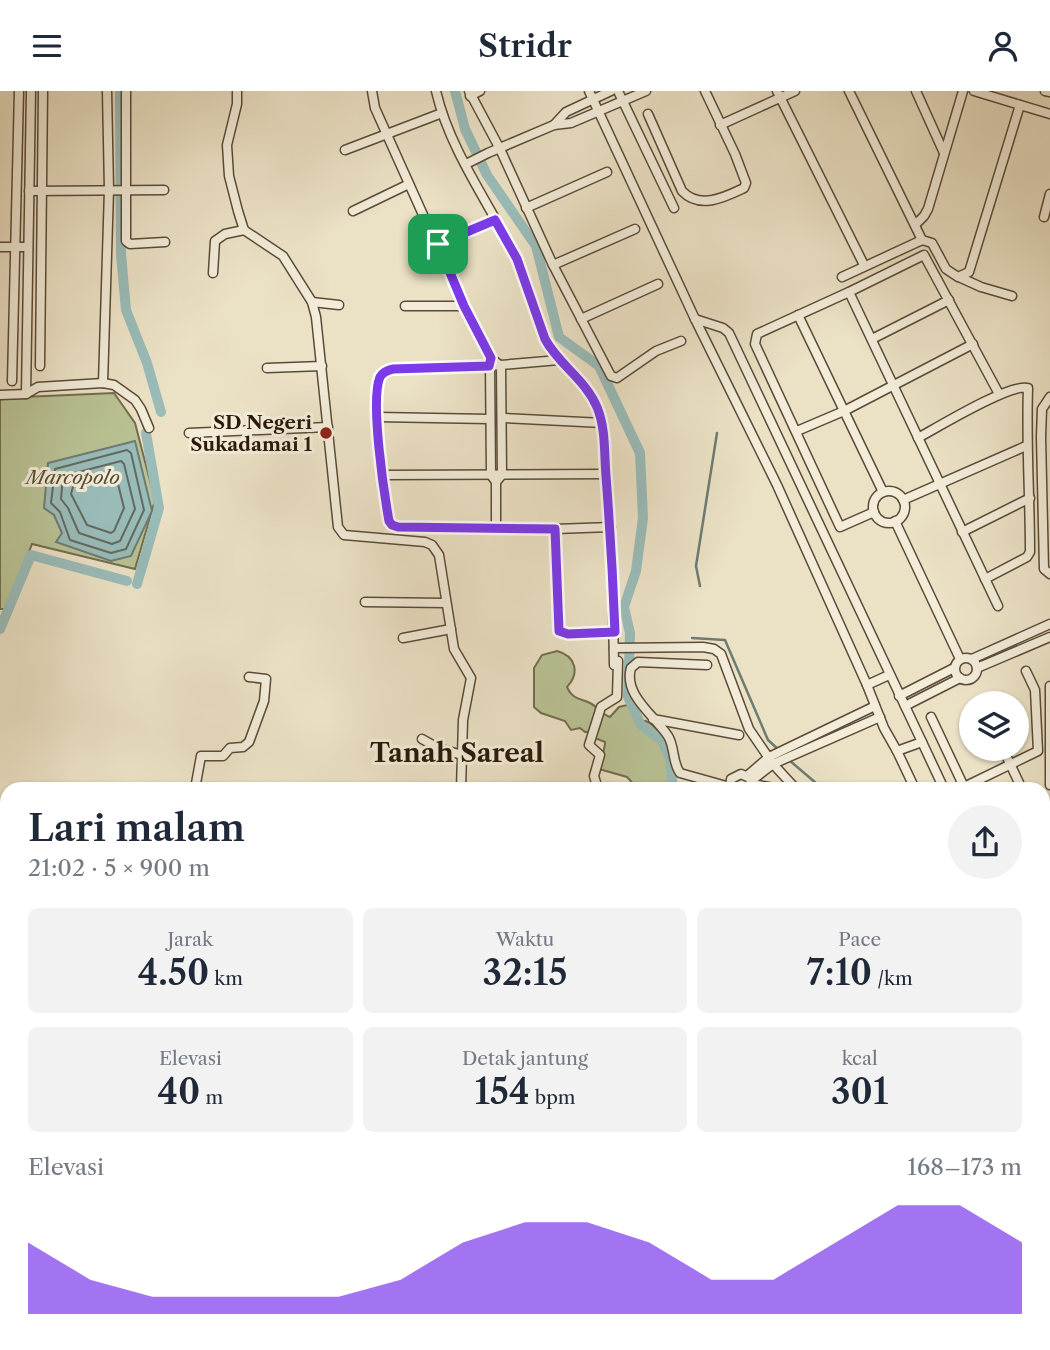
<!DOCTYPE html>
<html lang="id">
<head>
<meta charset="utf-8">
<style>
  body { margin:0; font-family:"Libre Caslon Text",serif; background:#f2f2f3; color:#1f2937; height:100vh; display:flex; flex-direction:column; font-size:26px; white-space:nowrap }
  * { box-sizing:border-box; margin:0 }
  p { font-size:23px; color:#747a83 }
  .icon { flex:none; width:38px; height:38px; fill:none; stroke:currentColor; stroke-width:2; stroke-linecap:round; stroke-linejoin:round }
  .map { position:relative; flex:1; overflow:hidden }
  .panel { position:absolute; left:0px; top:691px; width:1050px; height:569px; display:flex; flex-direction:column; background:#fff; border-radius:21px 21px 0 0; box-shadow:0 2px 5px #0004 }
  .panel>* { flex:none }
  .controls { position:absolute; left:959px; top:600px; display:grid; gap:14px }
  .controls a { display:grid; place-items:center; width:70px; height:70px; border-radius:50%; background:#fff; box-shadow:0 2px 5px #0004; font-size:35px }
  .pin { position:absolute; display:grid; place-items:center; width:60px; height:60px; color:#fff; margin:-30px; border-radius:14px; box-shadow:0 4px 10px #0006 }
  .round { display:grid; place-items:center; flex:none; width:74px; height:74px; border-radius:37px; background:#f2f2f3 }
  .summary { display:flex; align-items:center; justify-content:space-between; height:119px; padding:0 28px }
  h1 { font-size:38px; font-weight:600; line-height:52px }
  .metrics { display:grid; grid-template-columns:repeat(3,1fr); gap:10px; height:119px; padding:7px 28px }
  .metrics div { display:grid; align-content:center; border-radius:10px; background:#f2f2f3; text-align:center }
  .metrics b { font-size:35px; font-weight:600 }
  .metrics small { font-size:19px; font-weight:400 }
  .metrics p { font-size:19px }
  .chart { height:196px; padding:14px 28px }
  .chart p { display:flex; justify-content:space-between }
  .chart svg { width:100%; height:126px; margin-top:7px; fill:#7c3aed; opacity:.7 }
  header { display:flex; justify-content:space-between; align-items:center; height:91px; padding:0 28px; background:#fff; font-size:32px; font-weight:600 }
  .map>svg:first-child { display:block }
</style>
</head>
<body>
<header><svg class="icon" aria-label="menu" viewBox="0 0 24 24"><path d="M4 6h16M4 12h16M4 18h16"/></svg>Stridr<svg class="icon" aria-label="person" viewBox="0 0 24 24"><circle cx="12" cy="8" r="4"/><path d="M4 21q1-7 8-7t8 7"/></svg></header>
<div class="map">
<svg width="1050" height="1259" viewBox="0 0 1050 1259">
  <rect width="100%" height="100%" fill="#ebe1c5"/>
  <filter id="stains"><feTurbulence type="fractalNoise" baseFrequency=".00286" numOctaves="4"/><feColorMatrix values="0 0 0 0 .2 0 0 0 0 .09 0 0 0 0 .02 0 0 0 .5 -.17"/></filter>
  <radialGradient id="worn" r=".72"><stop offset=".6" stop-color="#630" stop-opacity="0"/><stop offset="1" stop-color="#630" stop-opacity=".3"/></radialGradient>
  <g fill="#b9c294" stroke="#726e4e" stroke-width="2">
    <path d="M114,302l21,30 20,77 -20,69 -103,-25 -25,65h-7v-211z"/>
    <path d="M557,560c19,5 23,22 10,36 6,13 13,11 23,16 8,4 11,11 20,14l9,-10 8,-2c4,3 6,11 10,13 3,3 7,2 11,4 17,10 30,48 26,67h-36l-11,-12 -28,-8c1,-10 6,-18 6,-27l-10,-4 -2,-6h-8l-5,-4 -9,2 -6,-9 -24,-8 -7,-6v-39l8,-13z"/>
  </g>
  <path fill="#99bcb9" stroke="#6d7b73" stroke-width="2" d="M135,350l17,70 -21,45 -20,5 -55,-19 6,-9 -8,-18 -10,-7 4,-45z"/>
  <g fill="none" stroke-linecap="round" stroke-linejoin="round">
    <g stroke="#626a61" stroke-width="2">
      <path d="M127,359l4,3 13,57 -18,39 -15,4 -41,-13 -10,-28 -9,-9 4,-34z"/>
      <path d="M121,370l3,3 11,45 -15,32 -8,3 -33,-11 -11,-25 -7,-9 2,-23z"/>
      <path d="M112,383l4,2 8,32 -10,23 -3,2 -24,-8 -16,-31 3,-11z"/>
    </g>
    <g stroke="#6d7b73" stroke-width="2.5">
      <path d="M700,495l-4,-20 21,-133"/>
      <path d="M692,547l33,2 43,100 11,10"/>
      <path d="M789,669l34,29"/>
      <path d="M830,1253v3"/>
    </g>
    <g stroke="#99bcb9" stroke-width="10">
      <path d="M120,0l1,163 5,56 21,53 14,49"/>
      <path d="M455,0l10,38 22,46 49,71 23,91 40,29 41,87 3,65 -7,53 -12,36 6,26 -2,64 13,28 21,16 8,17 3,31"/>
      <path d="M137,493l22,-76 -13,-75"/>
      <path d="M0,538l31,-74 96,26"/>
    </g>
    <defs>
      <g id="minor">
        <path d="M126,0v150l4,3 35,-2"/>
        <path d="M237,0v13l-10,41 2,31 9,35 6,19 39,26 29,46 4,15 22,210 6,8 81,7 7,3 7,10 15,94 17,29 -8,42 -2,69"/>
        <path d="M372,0l3,17 89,198 27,52 10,8 1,109 -6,7"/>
        <path d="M436,0c14,60 53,112 80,166 13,26 19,56 29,83 14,26 40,38 52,67 9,22 7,46 9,69 5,63 7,126 8,189"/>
        <path d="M469,0l31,58 53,116 58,111 6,2 39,-27 25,-10"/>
        <path d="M589,0l106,228 82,166 90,200"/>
        <path d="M618,0l56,117"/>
        <path d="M777,0l87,174"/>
        <path d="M849,0l73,149"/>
        <path d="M916,0l28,62"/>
        <path d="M974,0l76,23"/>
        <path d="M1045,0l5,1"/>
        <path d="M470,5l10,-5"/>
        <path d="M648,23l34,77c18,19 43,6 62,-3l2,-5 -11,-29 -30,-63"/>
        <path d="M554,34l12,-13 45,-21"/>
        <path d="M720,34l75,-34"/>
        <path d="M345,59l97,-37"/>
        <path d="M466,73l22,-11 66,-28 17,-2 75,-32"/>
        <path d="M29,100l135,-1"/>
        <path d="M526,117l81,-36"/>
        <path d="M353,120l56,-27"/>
        <path d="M1044,126l6,-23"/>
        <path d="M916,133l8,-8 4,-7 35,-118"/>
        <path d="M437,153l58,-24"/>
        <path d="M0,156h28"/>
        <path d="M553,174l82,-36"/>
        <path d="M213,182l2,-32 10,-7 19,-4"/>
        <path d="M842,186l80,-37 10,3 14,26 12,8 11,-5 51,-167"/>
        <path d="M959,186l22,10 31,9"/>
        <path d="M849,201l149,314"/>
        <path d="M312,211l27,3"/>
        <path d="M405,215h59"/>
        <path d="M798,224l85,177"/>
        <path d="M581,228l77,-35"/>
        <path d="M695,228l28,9 6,5 193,409 -25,9 -13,-23 -17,-43 22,-10"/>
        <path d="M872,248l77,-39"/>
        <path d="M559,269l-70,6 -96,3 -11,5c-13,23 2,118 7,147l3,4 6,2 157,2 56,-2"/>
        <path d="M490,273l1,111 5,7v46"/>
        <path d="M40,275l3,-275"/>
        <path d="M267,277l55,-2"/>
        <path d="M12,290l7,-290"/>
        <path d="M103,292l6,-193 -2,-99"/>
        <path d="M26,303l5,-303"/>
        <path d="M0,304l26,-1 12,-7 65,-4 11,2 21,15 6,9 8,19"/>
        <path d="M1050,306l-8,12 -1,28 3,132 6,5"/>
        <path d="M377,326l112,2"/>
        <path d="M503,327l100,5"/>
        <path d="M797,340l47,-20 129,-67"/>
        <path d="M189,342l139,-6"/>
        <path d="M918,347c20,-11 92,-55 110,-50 -2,55 2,109 2,164l-3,5 -42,22"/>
        <path d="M382,384l224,-1"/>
        <circle cx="889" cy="416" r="16"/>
        <path d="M903,409l123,-54"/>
        <path d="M874,421l-34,15 -85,-183 2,-10 92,-42 75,-37 75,139"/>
        <path d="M895,430l65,138"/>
        <path d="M555,438l4,102 9,3 47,-2"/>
        <path d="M962,441l68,-34"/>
        <path d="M365,511l81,1"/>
        <path d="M403,547l48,-9"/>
        <path d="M614,557l89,-1 11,2 7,5 28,75 24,35 23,25"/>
        <circle cx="966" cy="578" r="11"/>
        <path d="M972,568l78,-35"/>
        <path d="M707,574l-69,-3 -7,6c-8,27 24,48 37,68 7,11 4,26 12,37l50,14"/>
        <path d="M977,577l73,-31"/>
        <path d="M1050,595v99"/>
        <path d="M899,605l55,-28"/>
        <path d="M980,612h1"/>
        <path d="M905,615l55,-28"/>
        <path d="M931,626l34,72"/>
        <path d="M653,628l86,16"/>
        <path d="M422,648l16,9 24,7"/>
        <path d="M922,651l22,47"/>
        <path d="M1003,658l19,40"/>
        <path d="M897,660l18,38"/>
        <path d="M747,685l22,-19 106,-51"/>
        <path d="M751,690l22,-17 107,-47"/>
        <path d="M752,693l28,5"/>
        <path d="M964,696l74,-36 -3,-61 -9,-19"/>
        <path d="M195,698l6,-33h22l7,-8 13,-1 6,-5 15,-41 2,-22 -17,-2"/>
        <path d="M598,698l-4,-13 6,-21 -11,-10 12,-38 16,-10 1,-36"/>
        <path d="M730,698l1,-10 10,-5 9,4 2,11"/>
        <path d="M1043,745l7,15"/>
        <path d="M1043,820l7,-4"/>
        <path d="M1043,866l7,15"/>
        <path d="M1043,916l7,14"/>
        <path d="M1043,974l7,15"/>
        <path d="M32,1253l1,6"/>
        <path d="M145,1253l20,2"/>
        <path d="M350,1253v3l21,3"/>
        <path d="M932,1253l1,6"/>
        <path d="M0,1254l2,5"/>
        <path d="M435,1259l1,-6"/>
        <path d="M527,1259l2,-6"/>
        <path d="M703,1259l12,-6"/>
      </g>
    </defs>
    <use href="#minor" stroke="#5a4b38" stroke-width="11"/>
    <use href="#minor" stroke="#f2ecd9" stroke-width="8"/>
  </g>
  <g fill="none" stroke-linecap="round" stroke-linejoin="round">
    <defs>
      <path id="route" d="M495,129l22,39 28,80c14,26 40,40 52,68 9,22 7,46 9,69 4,52 7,104 9,156l-47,2 -9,-3 -4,-102 -157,-2 -6,-2 -3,-4c-5,-28 -19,-121 -9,-144 3,-5 8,-7 13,-8l96,-3 2,-8 -27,-52 -26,-62z"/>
    </defs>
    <use href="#route" stroke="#fff" stroke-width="14"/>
    <use href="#route" stroke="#7c3aed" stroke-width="9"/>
  </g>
  <circle fill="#8f2418" stroke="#f2ecd9" stroke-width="2.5" cx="326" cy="342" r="7"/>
  <g text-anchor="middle" stroke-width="6" stroke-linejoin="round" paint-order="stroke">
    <g font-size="19" font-weight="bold" fill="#2a1909" stroke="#f2ecd9" text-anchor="end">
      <text x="312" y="338">SD Negeri<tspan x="312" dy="22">Sukadamai 1</tspan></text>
    </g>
    <g font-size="19" font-style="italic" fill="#554c33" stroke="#f2ecd9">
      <text x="73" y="393">Marcopolo</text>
    </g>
    <g font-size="26" font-weight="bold" fill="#2a1909" stroke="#f2ecd9">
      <text x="457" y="671">Tanah Sareal</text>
    </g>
  </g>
  <rect width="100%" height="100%" filter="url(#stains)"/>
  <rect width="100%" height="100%" fill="url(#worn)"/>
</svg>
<div class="controls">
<a><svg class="icon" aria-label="layers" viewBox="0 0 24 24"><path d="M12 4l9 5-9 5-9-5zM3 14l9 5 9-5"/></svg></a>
</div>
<div class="pin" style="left:438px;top:153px;background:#1e9e55"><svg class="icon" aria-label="arrive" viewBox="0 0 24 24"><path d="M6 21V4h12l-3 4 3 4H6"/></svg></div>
<section class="panel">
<div class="summary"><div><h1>Lari malam</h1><p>21:02 · 5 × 900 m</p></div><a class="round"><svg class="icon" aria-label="share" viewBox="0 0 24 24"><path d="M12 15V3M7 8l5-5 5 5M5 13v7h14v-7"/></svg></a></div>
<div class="metrics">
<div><p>Jarak</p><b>4.50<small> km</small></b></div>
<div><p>Waktu</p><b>32:15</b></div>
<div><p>Pace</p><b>7:10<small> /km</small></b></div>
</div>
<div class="metrics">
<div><p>Elevasi</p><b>40<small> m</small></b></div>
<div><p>Detak jantung</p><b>154<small> bpm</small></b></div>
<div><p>kcal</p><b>301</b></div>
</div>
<div class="chart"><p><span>Elevasi</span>168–173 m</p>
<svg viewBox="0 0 160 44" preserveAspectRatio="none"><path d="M0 44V19L10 32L20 38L30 38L40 38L50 38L60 32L70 19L80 12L90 12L100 19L110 32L120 32L130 19L140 6L150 6L160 19V44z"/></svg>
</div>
</section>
</div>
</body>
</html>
